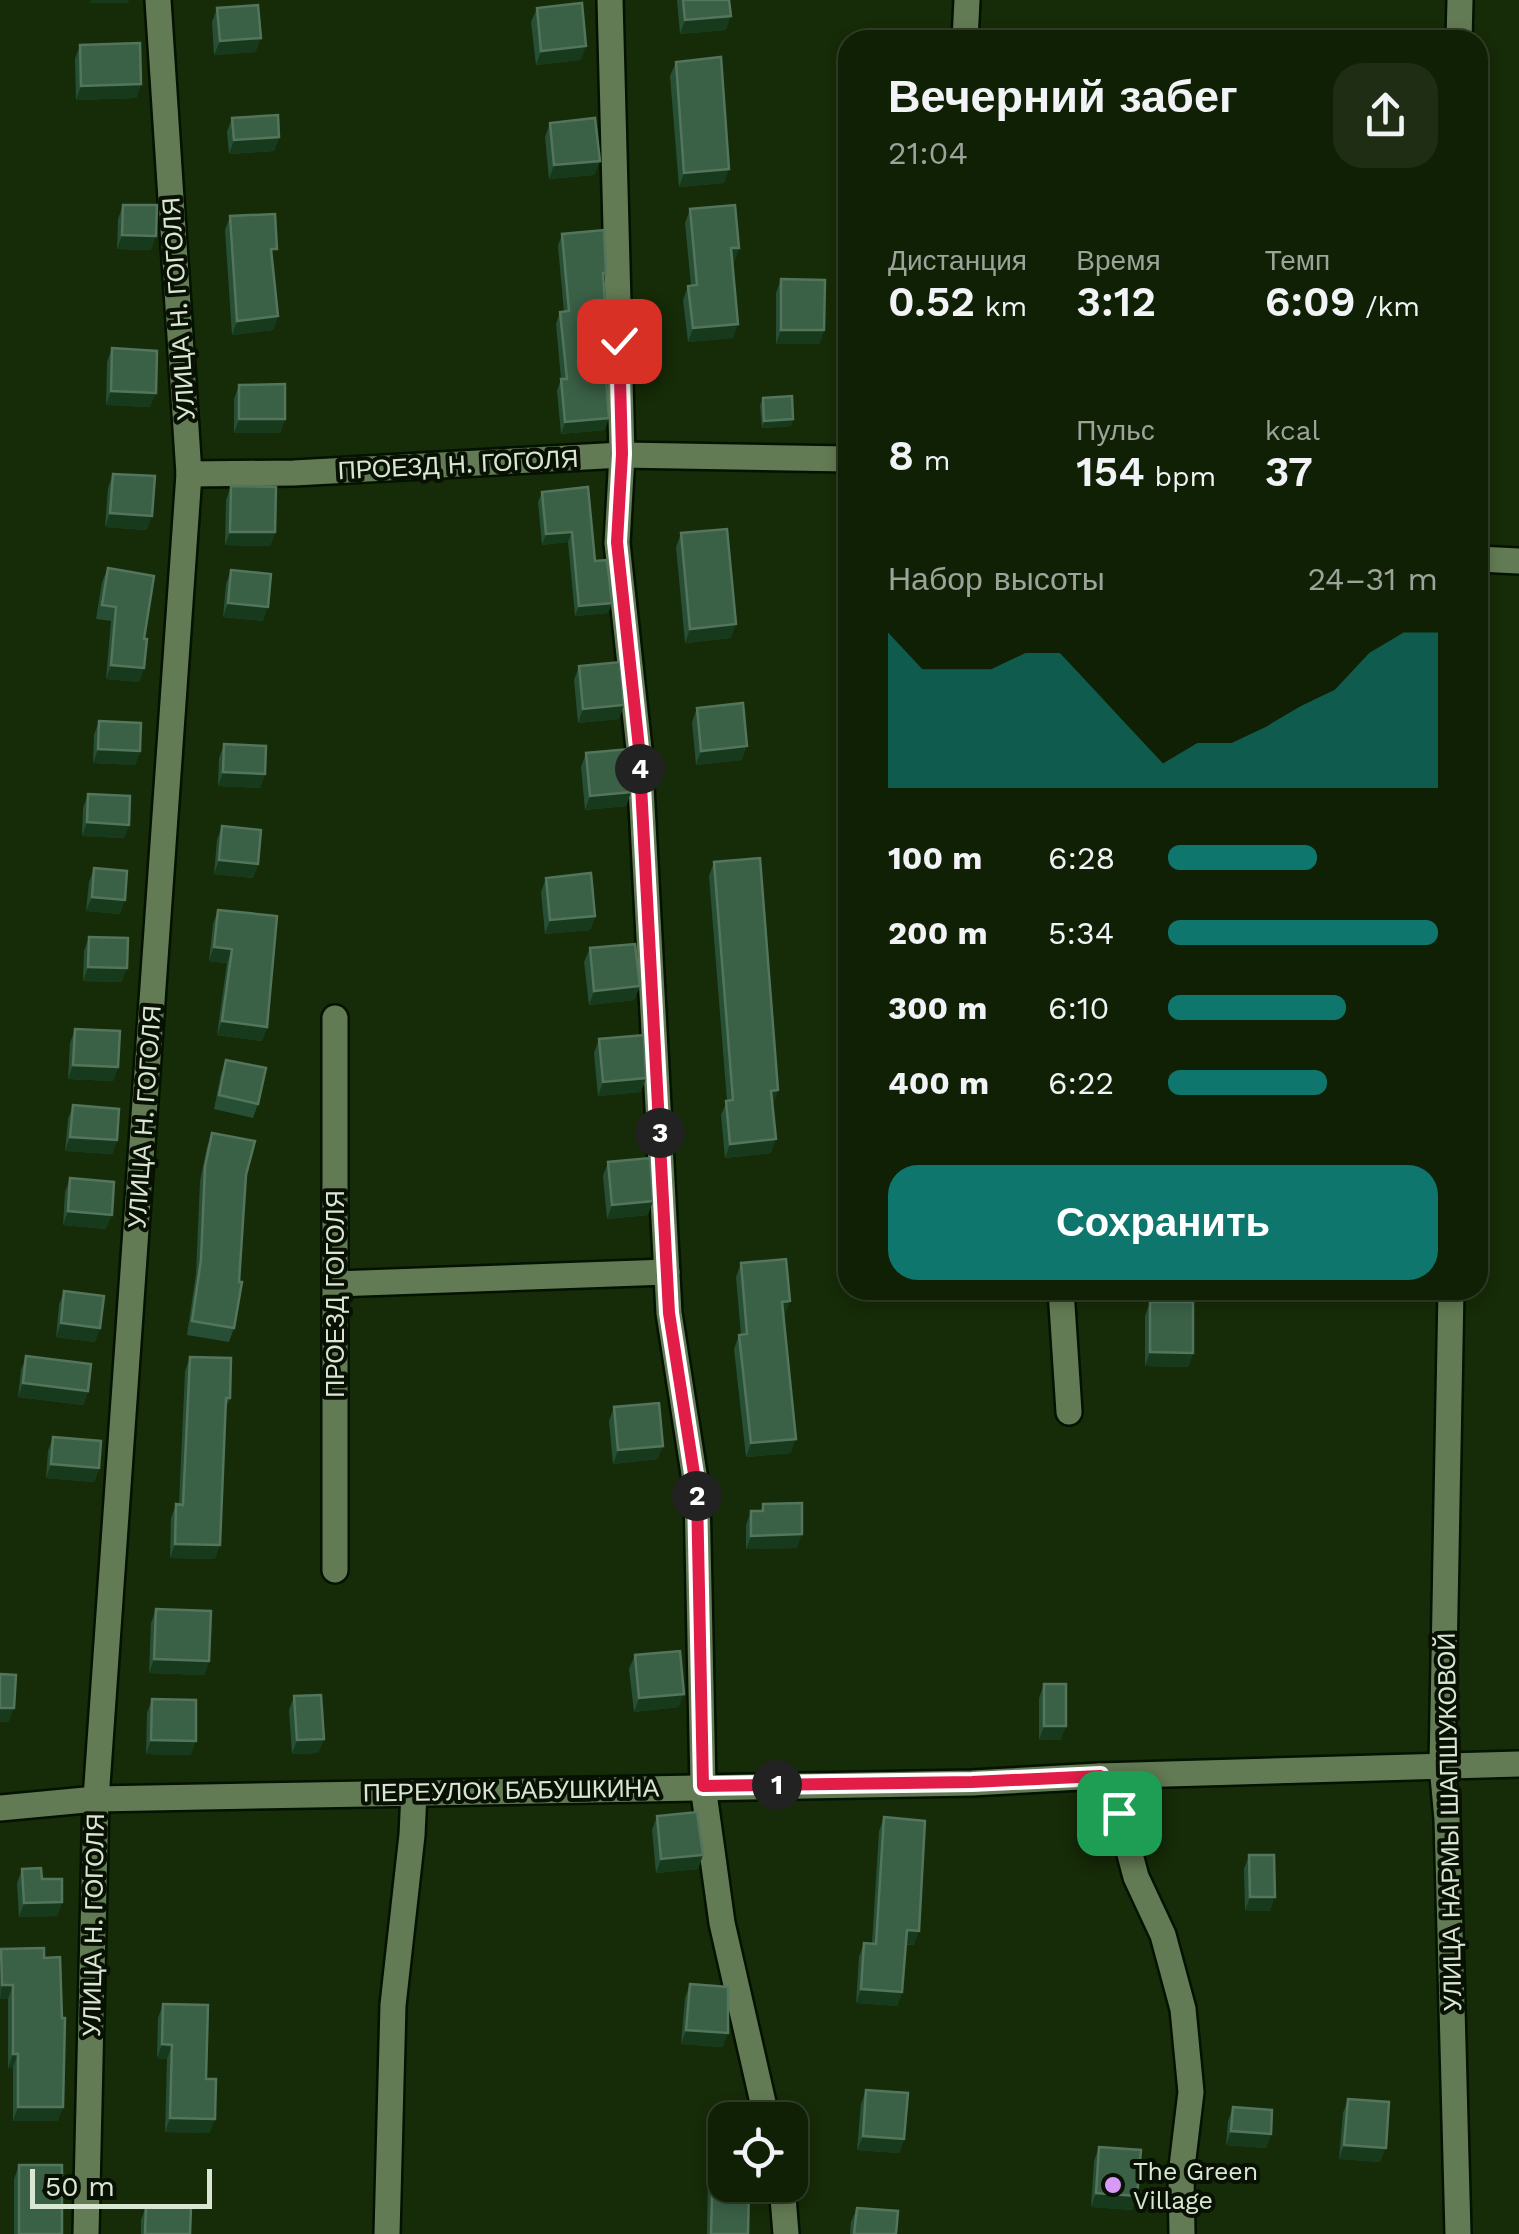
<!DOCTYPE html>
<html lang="ru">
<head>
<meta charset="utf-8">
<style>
  body { margin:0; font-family:"Work Sans",sans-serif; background:#1e2d13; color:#f1f3f6; height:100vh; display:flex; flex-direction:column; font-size:38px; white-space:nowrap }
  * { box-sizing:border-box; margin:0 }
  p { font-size:32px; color:#9ca39a }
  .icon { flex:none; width:55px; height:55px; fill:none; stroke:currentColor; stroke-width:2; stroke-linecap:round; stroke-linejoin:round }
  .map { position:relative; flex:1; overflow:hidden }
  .side { position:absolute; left:838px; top:30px; width:650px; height:1270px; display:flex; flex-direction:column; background:#102005; border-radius:30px; box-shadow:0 5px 15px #0003,0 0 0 2px #303e27 }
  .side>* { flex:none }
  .controls { position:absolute; left:708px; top:2102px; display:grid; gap:20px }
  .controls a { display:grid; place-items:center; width:100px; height:100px; border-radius:20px; background:#102005; box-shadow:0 5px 15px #0003,0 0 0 2px #303e27; font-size:50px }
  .scale { position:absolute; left:30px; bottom:25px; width:182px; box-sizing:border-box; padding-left:10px; border:5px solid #d9e6d1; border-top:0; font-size:28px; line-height:35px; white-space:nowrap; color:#d9e6d1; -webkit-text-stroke:8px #081103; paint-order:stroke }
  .pin { position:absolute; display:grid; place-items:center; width:85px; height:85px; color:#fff; margin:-42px; border-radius:20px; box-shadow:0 5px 15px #0006 }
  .km { position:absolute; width:50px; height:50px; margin:-25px; border-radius:50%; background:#222; color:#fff; font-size:28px; line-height:50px; text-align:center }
  .round { display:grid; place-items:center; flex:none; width:105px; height:105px; border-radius:30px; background:#1e2d13 }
  .headline { display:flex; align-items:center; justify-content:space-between; height:170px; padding:0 50px }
  h1 { font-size:45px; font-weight:600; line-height:75px }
  .metrics { display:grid; grid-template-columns:repeat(3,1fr); gap:15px; height:170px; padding:10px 50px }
  .metrics div { display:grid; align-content:center }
  .metrics b { font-size:42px; font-weight:600 }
  .metrics small { font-size:28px; font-weight:400 }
  .metrics p { font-size:28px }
  .chart { height:280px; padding:20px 50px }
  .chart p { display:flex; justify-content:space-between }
  .chart svg { width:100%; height:180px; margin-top:10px; fill:#0f766e; opacity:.7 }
  .button { display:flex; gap:20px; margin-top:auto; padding:20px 50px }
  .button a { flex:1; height:115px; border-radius:30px; background:#0f766e; color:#fff; font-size:40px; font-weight:600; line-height:115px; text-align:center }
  ul { padding:0 50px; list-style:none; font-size:32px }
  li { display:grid; grid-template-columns:160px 120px 1fr; align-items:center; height:75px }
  li i { height:25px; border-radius:12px; background:#0f766e }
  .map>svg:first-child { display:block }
</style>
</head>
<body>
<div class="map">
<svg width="1519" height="2234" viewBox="0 0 1519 2234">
  <rect width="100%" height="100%" fill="#162b07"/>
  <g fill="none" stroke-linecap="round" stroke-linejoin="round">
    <defs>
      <g id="minor">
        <path d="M610,0l12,455 -5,88 22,206 30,564 28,180 6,293 19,137 45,197"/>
        <path d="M965,40l2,-40"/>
        <path d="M1459,40l1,-40"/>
        <path d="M189,474l105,-1 328,-18 226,4"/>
        <path d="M1478,559l41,2"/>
        <path d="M335,1284l332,-12"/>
        <path d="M1061,1290l8,122"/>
        <path d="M1451,1290l-9,476 5,53 11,415"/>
        <path d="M335,1570v-552"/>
        <path d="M1099,1776l20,37 17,64 27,58 20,74 8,83 -10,83 1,59"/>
        <path d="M0,1808l96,-9 876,-16 127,-7 420,-12"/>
        <path d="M782,2185l4,49"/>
        <path d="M86,2234l10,-435 93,-1325 -31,-474"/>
        <path d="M387,2234l6,-229 19,-170 2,-42"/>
      </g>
    </defs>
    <use href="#minor" stroke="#041200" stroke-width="30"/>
    <use href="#minor" stroke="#637b54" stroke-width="25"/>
  </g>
  <g fill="#274f36">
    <path d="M677,0h52l-3,30 -46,4z"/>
    <path d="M217,8l39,44 -42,3 -2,-33z"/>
    <path d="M537,8l44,52 -45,5 -5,-43z"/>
    <path d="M80,45l61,39 -5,14 -60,2 -1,-41z"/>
    <path d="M676,62l48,121 -45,4 -9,-111z"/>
    <path d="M232,118l47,19 -5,14 -45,3 -2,-22z"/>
    <path d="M550,123l50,38 -6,14 -45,4 -4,-42z"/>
    <path d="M123,205l28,45 -34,-1 1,-30z"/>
    <path d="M690,209l49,39 -5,14h-2l1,76 -45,4 -5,-42 5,-14 3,-1 -6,-62z"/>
    <path d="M230,216l42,45 6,55 -5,14 -41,5 -7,-105z"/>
    <path d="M562,234l44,39 -3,6 5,72 -3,8v71l-44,4 -4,-43 4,-12 -5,-55 4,-12h4l-6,-66z"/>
    <path d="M781,279l43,51 -5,14h-43v-51z"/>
    <path d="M112,348l38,59 -44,-2 1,-43z"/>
    <path d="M239,385l46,34 -5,14h-46v-34z"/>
    <path d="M763,398l30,21 -2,7 -29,2 -2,-23z"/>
    <path d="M113,474l34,56 -42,-3 3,-39z"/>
    <path d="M231,486l44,46 -5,14 -45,-1 1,-45z"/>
    <path d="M542,492l53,69 17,42 -4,10 -33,3 -7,-74 -26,3 -4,-43z"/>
    <path d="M681,533l50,105 -46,5 -9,-96z"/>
    <path d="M108,568l36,100 -5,14 -33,-3 5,-58 -15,-2 6,-37z"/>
    <path d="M231,570l32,51 -40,-4 3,-33z"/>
    <path d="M579,666l40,53 -41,4 -4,-43z"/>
    <path d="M697,708l45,52 -46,5 -4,-43z"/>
    <path d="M99,721l41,30 -5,14 -42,-2 1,-28z"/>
    <path d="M224,744l41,30 -5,14 -42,-2 1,-28z"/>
    <path d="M586,753l45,39 -5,14 -41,4 -4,-43z"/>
    <path d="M88,794l41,31 -5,13 -42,-2 1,-28z"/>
    <path d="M222,826l36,38 -5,14 -39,-4 3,-34z"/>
    <path d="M714,862l64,228 -5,14 -2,49 -46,5 -4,-43 6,-14 -18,-225z"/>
    <path d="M94,868l26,46 -34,-3 3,-29z"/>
    <path d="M546,878l49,38 -5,14 -45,4 -4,-42z"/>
    <path d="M218,910l49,117 -5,14 -45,-6 10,-72 -18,-2 4,-37z"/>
    <path d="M89,937l33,45 -39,-1 1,-30z"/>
    <path d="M590,948l50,38 -6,14 -45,5 -5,-43z"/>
    <path d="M75,1029l43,38 -5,14 -45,-2 2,-36z"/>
    <path d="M599,1039l42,53 -43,4 -4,-43z"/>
    <path d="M226,1060l32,44 -5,14 -39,-9 7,-35z"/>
    <path d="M73,1105l44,35 -5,14 -47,-3 3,-32z"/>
    <path d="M212,1133l34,42 -12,153 -5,14 -42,-7 9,-61 4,-93 7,-34z"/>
    <path d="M608,1162l40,53 -41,4 -4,-43z"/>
    <path d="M70,1178l36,51 -43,-4 2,-33z"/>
    <path d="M741,1263l44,52 -2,1 8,137 -45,4 -12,-108 5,-14h2l-5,-58z"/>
    <path d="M64,1291l31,51 -39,-5 3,-32z"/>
    <path d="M1150,1302l43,51 -5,14 -43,-1v-50z"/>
    <path d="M26,1356l62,35 -5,14 -65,-8 3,-27z"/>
    <path d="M190,1357l40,41 -5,12 -10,149 -45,-1 1,-40 5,-14h3l6,-133z"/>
    <path d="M614,1407l44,52 -45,5 -4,-43z"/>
    <path d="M53,1437l46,31 -5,14 -48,-4 2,-27z"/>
    <path d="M763,1504l34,44 -51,1v-24l5,-14h10z"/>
    <path d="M156,1609l53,52 -5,14 -55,-2 2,-50z"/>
    <path d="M635,1655l44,52 -45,5 -5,-43z"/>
    <path d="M1044,1684l22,42 -6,14h-21v-42z"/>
    <path d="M294,1696l30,43 -6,14 -26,1 -3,-44z"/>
    <path d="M152,1699l39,56 -45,-1 1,-41z"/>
    <path d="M657,1816l46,39 -5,14 -42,4 -4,-43z"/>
    <path d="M884,1817l30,128h-8l-4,47 -5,14 -41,-3 3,-46 5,-14h8l7,-112z"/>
    <path d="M1249,1855l21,56h-25l-1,-42z"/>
    <path d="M22,1869l20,10 20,23 -5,14 -38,1 -2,-34z"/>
    <path d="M1,1949l43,9 14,163h-45v-54l-5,1v-69h-8z"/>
    <path d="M690,1984l33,63 -42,-3 4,-46z"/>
    <path d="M163,2004l47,129 -45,-1 2,-73 -10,-1 1,-40z"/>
    <path d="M866,2090l38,49 -5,14 -42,-3 4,-46z"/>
    <path d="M1348,2099l32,63 -41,-3 4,-46z"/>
    <path d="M1233,2107l38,27 -5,14 -40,-3 2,-24z"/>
    <path d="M1099,2147l38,49 -5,14 -41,-3 3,-46z"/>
    <path d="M713,2159l35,75h-41l1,-61z"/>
    <path d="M19,2165l43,69h-48v-55z"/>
    <path d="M146,2206l44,28h-49v-14z"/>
    <path d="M857,2208l39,26h-46l1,-12z"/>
  </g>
  <g fill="#183a1c">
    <path d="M91,0h38l-1,3h-38z"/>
    <path d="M731,16l-5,14 -46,4 5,-14z"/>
    <path d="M261,38l-5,14 -42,3 6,-14z"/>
    <path d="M586,46l-5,14 -45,5 5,-14z"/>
    <path d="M141,84l-5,14 -60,2 5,-14z"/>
    <path d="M279,137l-5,14 -45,3 5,-14z"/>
    <path d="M600,161l-6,14 -45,4 5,-14z"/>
    <path d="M729,169l-5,14 -45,4 5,-14z"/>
    <path d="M122,235l34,1 -5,14 -34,-1z"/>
    <path d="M731,248h8l-5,14h-8z"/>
    <path d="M278,316l-5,14 -41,5 5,-14z"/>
    <path d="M738,324l-5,14 -45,4 5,-14z"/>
    <path d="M781,330h43l-5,14h-43z"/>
    <path d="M111,391l45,2 -6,14 -44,-2z"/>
    <path d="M609,418l-4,12 -44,4 4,-12z"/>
    <path d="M239,419h46l-5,14h-46z"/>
    <path d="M793,419l-2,7 -29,2 2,-7z"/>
    <path d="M110,513l42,3 -5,14 -42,-3z"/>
    <path d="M230,532h45l-5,14 -45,-1z"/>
    <path d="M572,532l-4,10 -26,3 4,-11z"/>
    <path d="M228,603l40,4 -5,14 -40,-4z"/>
    <path d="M612,603l-4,10 -33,3 4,-10z"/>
    <path d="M736,624l-5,14 -46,5 5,-14z"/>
    <path d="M111,665l33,3 -5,14 -33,-3z"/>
    <path d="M624,705l-5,14 -41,4 5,-14z"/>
    <path d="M747,746l-5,14 -46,5 5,-14z"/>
    <path d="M98,749l42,2 -5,14 -42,-2z"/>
    <path d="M223,772l42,2 -5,14 -42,-2z"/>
    <path d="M631,792l-5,14 -41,4 5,-14z"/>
    <path d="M87,822l42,3 -5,13 -42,-2z"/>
    <path d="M219,860l39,4 -5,14 -39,-4z"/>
    <path d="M92,897l33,3 -5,14 -34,-3z"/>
    <path d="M595,916l-5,14 -45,4 5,-14z"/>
    <path d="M214,947l18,2 -5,14 -18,-2z"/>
    <path d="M88,967l39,1 -5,14 -39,-1z"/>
    <path d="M640,986l-6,14 -45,5 5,-14z"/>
    <path d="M222,1021l45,6 -5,14 -45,-6z"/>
    <path d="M73,1065l45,2 -5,14 -45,-2z"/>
    <path d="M646,1078l-5,14 -43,4 5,-14z"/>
    <path d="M778,1090l-5,14 -2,-13z"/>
    <path d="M70,1137l47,3 -5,14 -47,-3z"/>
    <path d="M776,1139l-5,14 -46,5 5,-14z"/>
    <path d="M653,1201l-5,14 -41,4 5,-14z"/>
    <path d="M68,1211l44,4 -6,14 -43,-4z"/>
    <path d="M790,1301l-5,14 -8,1 5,-14z"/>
    <path d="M61,1323l39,5 -5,14 -39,-5z"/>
    <path d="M1150,1352l43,1 -5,14 -43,-1z"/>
    <path d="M23,1383l65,8 -5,14 -65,-8z"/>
    <path d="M796,1439l-5,14 -45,4 5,-14z"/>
    <path d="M663,1446l-5,13 -45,5 5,-14z"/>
    <path d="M51,1464l48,4 -5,14 -48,-4z"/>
    <path d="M802,1534l-5,14 -51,1 5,-13z"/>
    <path d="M175,1544l45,1 -5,14 -45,-1z"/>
    <path d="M154,1659l55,2 -5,14 -55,-2z"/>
    <path d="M684,1694l-5,13 -45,5 5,-14z"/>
    <path d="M0,1708h14l-5,14h-9z"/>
    <path d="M1044,1726h22l-6,14h-21z"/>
    <path d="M324,1739l-6,14 -26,1 5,-14z"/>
    <path d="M151,1740l45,1 -5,14 -45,-1z"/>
    <path d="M703,1855l-5,14 -42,4 5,-14z"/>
    <path d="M1250,1897h25l-5,14h-25z"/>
    <path d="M62,1902l-5,14 -38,1 5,-14z"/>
    <path d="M907,1930l12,1 -5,14 -12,-1z"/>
    <path d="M2,1985h11l-5,14h-8z"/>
    <path d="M861,1989l41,3 -5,14 -41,-3z"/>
    <path d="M686,2030l42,3 -5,14 -42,-3z"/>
    <path d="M162,2044l10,1 -5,14 -10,-1z"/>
    <path d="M13,2054h5l-5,13 -5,1z"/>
    <path d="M18,2107h45l-5,14h-45z"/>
    <path d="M170,2118l45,1 -5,14 -45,-1z"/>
    <path d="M1231,2131l40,3 -5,14 -40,-3z"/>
    <path d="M863,2136l41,3 -5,14 -42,-3z"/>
    <path d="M1344,2145l42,3 -6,14 -41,-3z"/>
    <path d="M1096,2193l41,3 -5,14 -41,-3z"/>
  </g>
  <g fill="#3a6046" stroke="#53755c" stroke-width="2.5">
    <path d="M683,0h46l2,16 -46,4z"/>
    <path d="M582,3l4,43 -45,5 -4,-43z"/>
    <path d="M258,5l3,33 -41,3 -3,-33z"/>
    <path d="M140,43l1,41 -60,2 -1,-41z"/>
    <path d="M721,57l8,112 -45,4 -8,-111z"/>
    <path d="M278,115l1,22 -45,3 -2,-22z"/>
    <path d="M595,118l5,43 -46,4 -4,-42z"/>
    <path d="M123,205h34l-1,31 -34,-1z"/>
    <path d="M735,205l4,43h-8l7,76 -45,4 -5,-42 9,-1 -7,-76z"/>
    <path d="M275,214l2,35h-6l7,67 -41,5 -7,-105z"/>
    <path d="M604,230l2,43h-3l5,78h-4l5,67 -44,4 -4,-43h6l-7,-67 9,-1 -7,-77z"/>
    <path d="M781,279l44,1 -1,50h-43z"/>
    <path d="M112,348l45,3 -1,42 -45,-2z"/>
    <path d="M285,384v35h-46v-34z"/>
    <path d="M792,396l1,23 -29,2 -1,-23z"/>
    <path d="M113,474l42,2 -3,40 -42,-3z"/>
    <path d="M231,486l45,1 -1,45h-45z"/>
    <path d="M588,487l7,74 12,-1 5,43 -33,3 -7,-74 -26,2 -4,-42z"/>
    <path d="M727,529l9,95 -46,5 -9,-96z"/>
    <path d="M108,568l46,8 -10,63h3l-3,29 -33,-3 5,-58 -14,-2z"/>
    <path d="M231,570l40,4 -3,33 -40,-4z"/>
    <path d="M620,662l4,43 -41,4 -4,-43z"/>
    <path d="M743,703l4,43 -46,5 -4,-43z"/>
    <path d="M99,721l42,2 -1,28 -42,-2z"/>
    <path d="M224,744l42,2 -1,28 -42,-2z"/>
    <path d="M629,749l2,43 -41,4 -4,-43z"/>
    <path d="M88,794l42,2 -1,29 -42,-3z"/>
    <path d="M222,826l39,4 -3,34 -39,-4z"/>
    <path d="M760,858l18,232 -7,1 5,48 -46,5 -4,-43 7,-1 -19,-238z"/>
    <path d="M94,868l33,3 -2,29 -33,-3z"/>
    <path d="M591,873l4,43 -45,4 -4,-42z"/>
    <path d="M218,910l59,6 -10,111 -45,-6 10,-72 -18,-2z"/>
    <path d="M89,937l39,1 -1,30 -39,-1z"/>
    <path d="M635,944l5,42 -46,5 -4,-43z"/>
    <path d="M75,1029l45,2 -2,36 -45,-2z"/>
    <path d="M644,1035l2,43 -43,4 -4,-43z"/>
    <path d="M226,1060l40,8 -8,36 -39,-9z"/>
    <path d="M73,1105l46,4 -2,31 -47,-3z"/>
    <path d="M212,1133l43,8 -9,34 -7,107h3l-8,46 -42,-7 9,-61 4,-93z"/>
    <path d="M650,1158l3,43 -41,4 -4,-43z"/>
    <path d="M70,1178l44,4 -2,33 -44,-4z"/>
    <path d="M786,1259l4,42 -8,1 14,137 -45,4 -12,-108 8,-1 -6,-71z"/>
    <path d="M64,1291l40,5 -4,32 -39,-5z"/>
    <path d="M1150,1302h43v51l-43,-1z"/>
    <path d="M26,1356l65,8 -3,27 -65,-8z"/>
    <path d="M190,1357l41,1 -1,40h-4l-6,147 -45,-1 1,-40 7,1z"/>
    <path d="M659,1403l4,43 -45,4 -4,-43z"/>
    <path d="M53,1437l48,4 -2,27 -48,-4z"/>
    <path d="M802,1503v31l-51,2v-25h12v-7z"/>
    <path d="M156,1609l55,2 -2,50 -55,-2z"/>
    <path d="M680,1651l4,43 -45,4 -4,-43z"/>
    <path d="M0,1674l16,1 -2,33h-14z"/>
    <rect x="1044" y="1684" width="22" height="42"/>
    <path d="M321,1695l3,44 -27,1 -3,-44z"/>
    <path d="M152,1699l44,1v41l-45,-1z"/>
    <path d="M697,1812l6,43 -42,4 -4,-43z"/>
    <path d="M884,1817l41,4 -6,110 -12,-1 -5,62 -41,-3 3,-46 12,1z"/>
    <path d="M1249,1855h25l1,42h-25z"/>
    <path d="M41,1868l1,11h20v23l-38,1 -2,-34z"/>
    <path d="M44,1948v10l16,-1 2,61h3l-2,89h-45v-53h-5v-69h-11l-1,-36z"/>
    <path d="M690,1984l38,3v46l-42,-3z"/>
    <path d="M163,2004l45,1 -2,74h10l-1,40 -45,-1 2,-73 -10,-1z"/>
    <path d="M866,2090l42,3 -4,46 -41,-3z"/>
    <path d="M1348,2099l41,3 -3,46 -42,-3z"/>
    <path d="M1233,2107l39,3 -1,24 -40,-3z"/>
    <path d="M1099,2147l42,3 -4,46 -41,-3z"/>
    <path d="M713,2159h12v26h24l-1,49h-37z"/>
    <rect x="19" y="2165" width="43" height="69"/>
    <path d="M146,2206l45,1 -1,27h-45z"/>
    <path d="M857,2208l41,3 -2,23h-42z"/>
  </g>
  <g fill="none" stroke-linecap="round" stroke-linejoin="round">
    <defs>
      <path id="route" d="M619,341l3,113 -5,88 22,206 30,565 28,180 6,293 269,-4 128,-6 19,37"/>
    </defs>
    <use href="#route" stroke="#fff" stroke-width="20"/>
    <use href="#route" stroke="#e11d48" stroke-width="12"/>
  </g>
  <circle fill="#d99af7" stroke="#081103" stroke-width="4" cx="1113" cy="2185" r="10"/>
  <g text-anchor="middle" stroke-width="8" stroke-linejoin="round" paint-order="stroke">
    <g font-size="25" fill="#d9e6d1" stroke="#081103">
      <text transform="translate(178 309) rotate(-94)" y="9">УЛИЦА Н. ГОГОЛЯ</text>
      <text transform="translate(458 464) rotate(-3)" y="9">ПРОЕЗД Н. ГОГОЛЯ</text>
      <text transform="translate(144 1117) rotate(-86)" y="9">УЛИЦА Н. ГОГОЛЯ</text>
      <text transform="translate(335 1294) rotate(-90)" y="9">ПРОЕЗД ГОГОЛЯ</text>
      <text transform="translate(511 1790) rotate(-1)" y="9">ПЕРЕУЛОК БАБУШКИНА</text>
      <text transform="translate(1449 1822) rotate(-91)" y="9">УЛИЦА НАРМЫ ШАПШУКОВОЙ</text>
      <text transform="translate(93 1925) rotate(-89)" y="9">УЛИЦА Н. ГОГОЛЯ</text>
    </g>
    <g font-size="25" fill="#d9e6d1" stroke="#081103" text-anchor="start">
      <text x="1133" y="2180">The Green<tspan x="1133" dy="29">Village</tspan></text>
    </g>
  </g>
</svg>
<div class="controls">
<a><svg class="icon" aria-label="locate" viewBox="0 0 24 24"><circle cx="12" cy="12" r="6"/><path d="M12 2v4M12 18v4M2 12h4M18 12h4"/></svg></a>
</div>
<div class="scale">50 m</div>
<div class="pin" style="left:1119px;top:1813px;background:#1e9e55"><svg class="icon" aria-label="arrive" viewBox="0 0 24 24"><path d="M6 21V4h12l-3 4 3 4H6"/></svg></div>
<div class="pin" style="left:619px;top:341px;background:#d93025"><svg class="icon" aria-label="check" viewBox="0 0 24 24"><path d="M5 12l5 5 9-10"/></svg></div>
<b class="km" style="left:777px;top:1785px">1</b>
<b class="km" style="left:697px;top:1496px">2</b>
<b class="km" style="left:660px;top:1133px">3</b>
<b class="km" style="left:640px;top:769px">4</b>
<section class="side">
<div class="headline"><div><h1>Вечерний забег</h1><p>21:04</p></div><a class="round"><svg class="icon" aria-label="share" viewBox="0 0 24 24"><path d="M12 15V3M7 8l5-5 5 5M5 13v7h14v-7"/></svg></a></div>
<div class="metrics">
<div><p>Дистанция</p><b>0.52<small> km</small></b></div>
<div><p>Время</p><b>3:12</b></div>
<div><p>Темп</p><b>6:09<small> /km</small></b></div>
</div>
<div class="metrics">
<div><b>8<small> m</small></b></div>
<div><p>Пульс</p><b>154<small> bpm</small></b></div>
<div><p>kcal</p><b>37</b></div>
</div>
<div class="chart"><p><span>Набор высоты</span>24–31 m</p>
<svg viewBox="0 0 160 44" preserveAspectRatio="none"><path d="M0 44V6L10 15L20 15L30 15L40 11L50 11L60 20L70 29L80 38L90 33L100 33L110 29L120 24L130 20L140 11L150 6L160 6V44z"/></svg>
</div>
<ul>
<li><b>100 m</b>6:28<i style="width:55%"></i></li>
<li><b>200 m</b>5:34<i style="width:100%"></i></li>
<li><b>300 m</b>6:10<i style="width:66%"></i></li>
<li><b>400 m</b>6:22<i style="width:59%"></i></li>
</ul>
<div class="button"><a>Сохранить</a></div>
</section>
</div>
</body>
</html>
